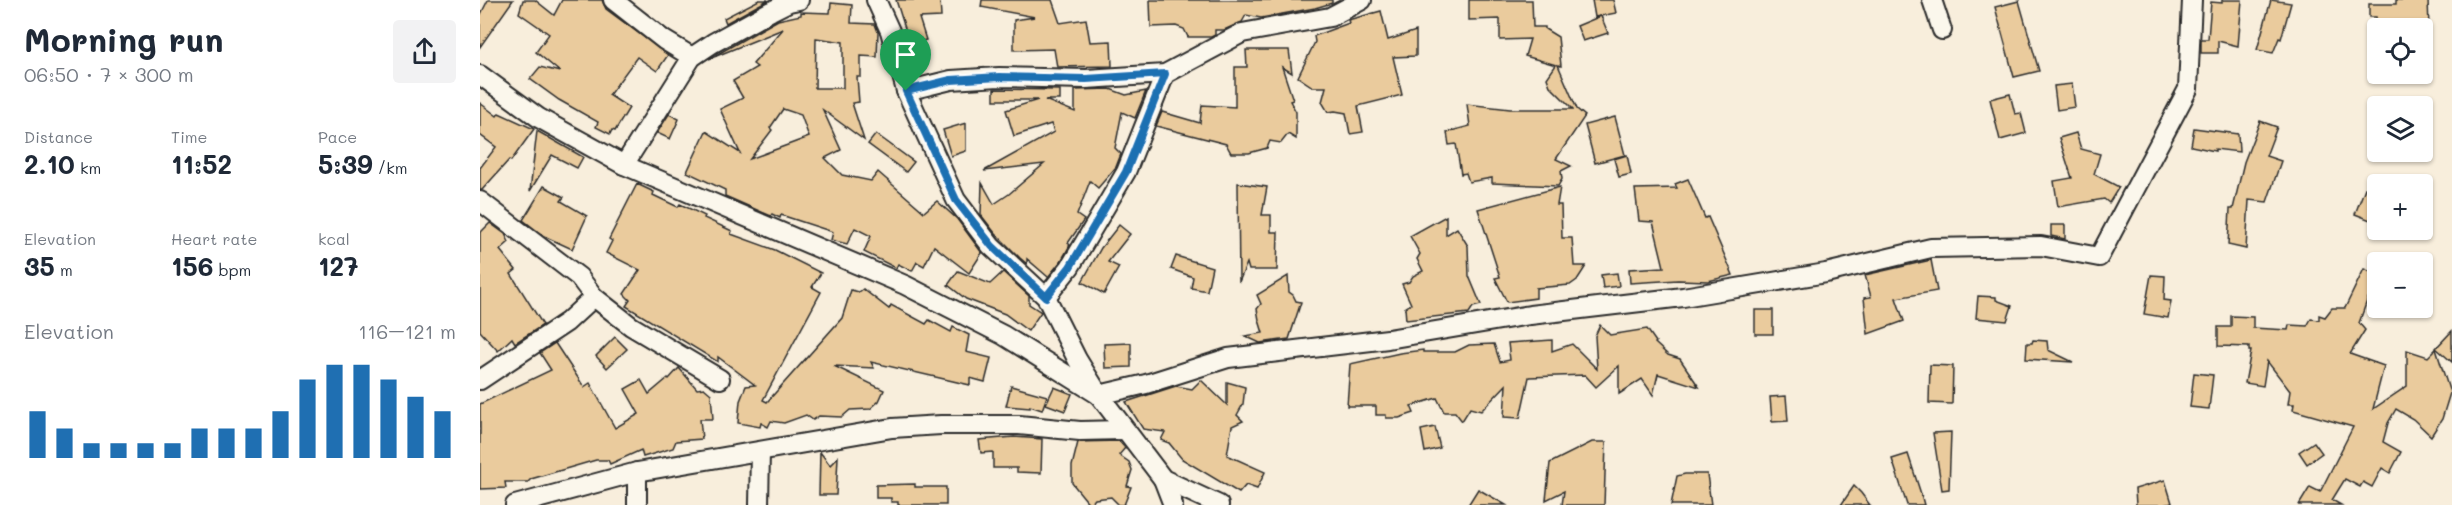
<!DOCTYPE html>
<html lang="en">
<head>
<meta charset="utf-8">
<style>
  body { margin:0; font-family:Mali,sans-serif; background:#f2f2f3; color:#1f2937; height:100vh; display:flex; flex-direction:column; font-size:22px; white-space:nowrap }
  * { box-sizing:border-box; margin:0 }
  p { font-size:20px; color:#747a83 }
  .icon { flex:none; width:33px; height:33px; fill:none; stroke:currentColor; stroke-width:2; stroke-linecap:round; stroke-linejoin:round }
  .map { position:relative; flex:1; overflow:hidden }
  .details { display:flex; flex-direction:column; background:#fff; width:480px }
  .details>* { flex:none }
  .fabs { position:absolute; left:1887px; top:18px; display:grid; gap:12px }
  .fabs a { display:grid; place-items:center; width:66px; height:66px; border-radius:6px; background:#fff; box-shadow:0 2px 4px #0004; font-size:30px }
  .pin { position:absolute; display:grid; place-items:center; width:51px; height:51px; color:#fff; margin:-62px -26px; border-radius:50% 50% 50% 0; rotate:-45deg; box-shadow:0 0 6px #0007 }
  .pin .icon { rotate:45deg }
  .round { display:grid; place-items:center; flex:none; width:63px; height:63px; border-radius:6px; background:#f2f2f3 }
  .overview { display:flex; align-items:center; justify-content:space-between; height:102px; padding:0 24px }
  h1 { font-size:33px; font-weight:700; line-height:45px }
  .metrics { display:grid; grid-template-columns:repeat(3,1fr); gap:9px; height:102px; padding:6px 24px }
  .metrics div { display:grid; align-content:center }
  .metrics b { font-size:26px; font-weight:700 }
  .metrics small { font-size:16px; font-weight:400 }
  .metrics p { font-size:16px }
  .chart { height:168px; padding:12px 24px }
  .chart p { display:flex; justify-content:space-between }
  .chart svg { width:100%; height:108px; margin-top:6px; stroke:#1f6fb2; stroke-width:6 }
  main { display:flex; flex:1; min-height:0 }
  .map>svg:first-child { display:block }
</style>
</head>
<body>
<main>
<section class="details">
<div class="overview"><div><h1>Morning run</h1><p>06:50 · 7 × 300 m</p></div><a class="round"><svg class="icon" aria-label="share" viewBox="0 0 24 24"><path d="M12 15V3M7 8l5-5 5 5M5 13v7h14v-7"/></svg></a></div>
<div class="metrics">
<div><p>Distance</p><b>2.10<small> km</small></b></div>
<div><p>Time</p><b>11:52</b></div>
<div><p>Pace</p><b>5:39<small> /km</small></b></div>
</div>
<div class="metrics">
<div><p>Elevation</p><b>35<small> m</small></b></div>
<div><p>Heart rate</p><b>156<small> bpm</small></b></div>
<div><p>kcal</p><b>127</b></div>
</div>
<div class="chart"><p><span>Elevation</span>116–121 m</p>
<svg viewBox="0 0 160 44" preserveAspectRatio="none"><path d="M5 44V25M15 44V32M25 44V38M35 44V38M45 44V38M55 44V38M65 44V32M75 44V32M85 44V32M95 44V25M105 44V12M115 44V6M125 44V6M135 44V12M145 44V19M155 44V25"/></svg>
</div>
</section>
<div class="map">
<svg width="1972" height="505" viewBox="0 0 1972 505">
  <rect width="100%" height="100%" fill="#f8eedc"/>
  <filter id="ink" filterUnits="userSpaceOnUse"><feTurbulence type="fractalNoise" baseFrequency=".0167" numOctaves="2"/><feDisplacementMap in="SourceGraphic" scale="12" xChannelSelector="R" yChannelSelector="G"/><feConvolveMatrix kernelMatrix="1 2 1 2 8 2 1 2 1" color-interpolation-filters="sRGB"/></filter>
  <g filter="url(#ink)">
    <g fill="#eacb9d" stroke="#2b2b2b" stroke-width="1.5" fill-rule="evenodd">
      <path d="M8,0h25l-33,47v-31z"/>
      <path d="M43,0h12l19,15 8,-15h40l4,9 62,46 -11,16 -20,-14 -28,38 20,13 -14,23 -3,-1 -2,4 -14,-7 2,-5 -39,-22 -29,-21 10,-12 20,5 -24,-20 13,-18 -30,-21z"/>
      <path d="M279,0h9l-42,23 -2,-5z"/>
      <path d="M416,0h44l1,17 -22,1 7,22 -16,4z"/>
      <path d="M502,0h70l8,23 26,-4 4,23 21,-1 1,25 -55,1 -3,-18 -40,1v-30l21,-3 -54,-10z"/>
      <path d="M670,0h182v3l-17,5 -54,10 -15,-3 -4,7 -18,8h-9v5l-4,2h-23l-4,-8 -8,-3 -25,1z"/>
      <path d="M989,0h63l1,27h12v2l13,8 3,29 -3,-1 19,44 8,7 -29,43 15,7 -10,5 1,8 -4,7 -66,-3v-5l-23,4 -3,-9 -5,1 -5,-30 -7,1 -2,-13 23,-6 -3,-22 43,5h63l-23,-23 -3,-8 9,-13 -31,-9 5,-17 -30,1v-21l-31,1z"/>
      <path d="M1112,0h21l3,13 -21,4z"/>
      <path d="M1742,0h20l-4,46 -20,-5v12h-17v-14h7l3,-37 11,1z"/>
      <path d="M1791,0l20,3 -10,36 -2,-1 -6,15 -16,-3z"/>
      <path d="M1916,0h32l1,28h-53v-11h-7v-13h27z"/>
      <path d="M1539,1l20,70 -25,6 -19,-70z"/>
      <path d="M351,3l21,2 -1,18 24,1 3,8 -1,25 -16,-1v21h-4l2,25 -7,1 12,37 -41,-30 18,40 -16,8 17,17 29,6 7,-9 46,40 13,-11 20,18 25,34 -13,20 -35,-27 -10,20 -7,-4 -5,9 -14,-7 -2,4 -32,-16 7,-16 -16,-8 -8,16 -16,-4 2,-8 -52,-17 -1,3 -8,-4 -1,2 -46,-20v-6l-38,-18 19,-41 34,22 -20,-44 23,-11 -10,-17 24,-14 -4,-3 30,-35 -74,30 69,-39 23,-5v-3l29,1zM336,38l27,4v46h-28zM303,109l18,6 8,22 -59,22 22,-29 -2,-2z"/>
      <path d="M901,11l7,29 28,-9v25l-23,1 9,38 -44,11 5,26 -13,2 -4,-21 -11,-2 -7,1 -6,-10 4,-15h-13l-15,-10 17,-35 -1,-6 35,-13 -1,-3z"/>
      <path d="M1121,16l7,17 -25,8 -6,-15z"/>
      <path d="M766,50h43l3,23 -10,-6 11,33 -3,1 6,11v27l-8,-5 -7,9 -11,-2 -3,7 -18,5h-18l-5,-9 -70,-18 6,-14 38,11 2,-18 33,2v-40h12z"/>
      <path d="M1592,84l3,23 -18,3 -3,-24z"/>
      <path d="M514,89l66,1v10h-15l30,12v-22l35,-1 16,6 20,-4 -11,27 -13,-6 -7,36 6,6 -5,13 -18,21 -8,-7 -13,34 7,5 -16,23 2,2 -9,16 -13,16 -21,-18v5l-7,-6 -25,-25 -14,-18 1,-32 12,21 15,-10 35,-30 -60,7 70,-39 -3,-8 -37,12 -8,-26 32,-10h-44z"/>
      <path d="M1530,94l5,20 6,-1 5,20 -26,7 -10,-41z"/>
      <path d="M0,103l17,13 2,-3 35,16 -23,32 -2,-1 -27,30h-2v-22l16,-21 -16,-12z"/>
      <path d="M189,114l10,5 -9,20 -13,-6z"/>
      <path d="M1135,117l10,38 -30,8 -10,-38z"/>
      <path d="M1780,121l17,6 -11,29 15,5 -14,41 -18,-2 -3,49 -18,-4 2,-36h3l11,-47z"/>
      <path d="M486,123v28l-15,5 -8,-26z"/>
      <path d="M1714,128l44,6 1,18 -24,-3v2l-24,-5z"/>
      <path d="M57,131l46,26 -6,11 -25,-13 -22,36z"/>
      <path d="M1596,133l5,16 19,5 -6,20 25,13 -10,16 -5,-4 -46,8 -4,-26 18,-3 -13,-40z"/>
      <path d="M396,134l38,28 -8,10 -38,-28z"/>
      <path d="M1147,155l4,19 -12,3 -5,-18z"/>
      <path d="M1208,179l17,39 3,-1 25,58 -25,6 -30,-1 -48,3 -1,-14 35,-2 -11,-45 -14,-1 -4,-32 42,-1 -2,-4z"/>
      <path d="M758,183l29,4 -5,28h9v17h7l-1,38h-28l-2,-7 -8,19z"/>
      <path d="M157,184l17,8 -1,3 25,12 2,-3 25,12 -1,2 28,13 -1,3 44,16 46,23 -9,14 9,5 -58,108 4,2 75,-84 9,-28 8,2 4,-3 26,20 2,-4 35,19 3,-4 22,12 2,-5 16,8 -3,17 25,6 -6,24 -15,-4v7l-99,-23 3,6 -40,-2 50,24 -5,11 -9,8 -20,1 -8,7 -23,-1 -6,4 -7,-5 -22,8 -13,-2 -3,6 -7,-4 -1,4 -22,-4 2,-22 6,-15 9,-1 -37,-28v5l-92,-56 4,-6 -6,-6 16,-24 -34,-17 6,-12 -3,-2z"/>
      <path d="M64,186l20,11 -3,4 26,15 -15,33 -28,-13 -21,-16z"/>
      <path d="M1080,187l-3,18h4l1,33h10l2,28h12l-9,14 -7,5 -34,3v10l-29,4 -12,-24 5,-1 -22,-68z"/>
      <path d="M1885,188l13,5v30l-23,-9z"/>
      <path d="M966,216v19l11,-7 11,18 1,30 12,29 -8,2 -4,6 -63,7 -1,-12 6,-4 -9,-20 7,-2 4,-6 10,-5 -6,-12 3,-5 -10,-18z"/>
      <path d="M10,223l15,11 4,8 -9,8 16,20 -5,4 32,51 -28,18 -3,-5 -14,13 -18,-20v-98z"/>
      <path d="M639,225l11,9 -22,28 11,5 -15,27 -22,-12 19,-34z"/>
      <path d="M1571,225h14v14l-14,-3z"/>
      <path d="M696,256l36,11 -5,24 -16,-3 2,-11 -22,-8z"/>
      <path d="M1451,260l6,31 -41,7 8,23 -36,13 -4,-36 7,-1 -6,-22z"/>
      <path d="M1884,269l14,6v28l-10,-5 -9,25 6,7 -15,24 34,12 -11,43 34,-23v-36l21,7 8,-8 14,44 -8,26 -11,17 -18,-17 -17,-10 -8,14 -5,19 18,10 -11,21 -8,-5 -10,19 -9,-5 -3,5 -15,-8 -13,21 9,5h-42l11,-18 10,5 33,-65 -60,-17 1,-6h-6l2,-13 -23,-30 -4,25 -18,-3 6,-32h-2v-4l-31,-1v-19h13v-11l22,1v11l35,2 1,-5 18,1 4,-7 8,1v-5l6,2 7,-9h13z"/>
      <path d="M478,271l32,13 13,-12 26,24v8l12,8 -13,19 -23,-17 -39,-15 -18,-14z"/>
      <path d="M1137,273l2,13 -16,2 -2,-13z"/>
      <path d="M1671,275l14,1 -1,24 7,1 -3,17 -24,-4z"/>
      <path d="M808,276l1,16 4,3 3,6 5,1 -12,37 -29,4 -15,-7 18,-3 -4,-13 -2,-11 4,-5 -4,-9z"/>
      <path d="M1498,296l18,1v3l16,6 -5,15 -31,-3z"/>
      <rect x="1275" y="310" width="18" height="24"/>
      <path d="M1120,325l10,10 37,-6 9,13 -1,1 13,12 12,4 19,28 -41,-13 -5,21 -11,-16 -23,15v-28l-23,21 -11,-12 -56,2 -9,41 -16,-1 2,-32 -25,26 -11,-3 -8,13 -7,-9h-11l-7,-14 -26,8 3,7 -15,5h-13v-3h-10v-9h-29l3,-42 50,-11 23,-3v2h32l14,-7 25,-1 6,18 10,-2 -2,-17 44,-3v11l20,-7 25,25 -2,-33z"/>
      <path d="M1972,331v31l-16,-14z"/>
      <path d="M135,337l12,12 -20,19 -11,-12z"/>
      <path d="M1553,340l14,1 1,9 25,12 -47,-3 1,-16h5z"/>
      <path d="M75,343l29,44 6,-4 25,45 24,-14 -14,-25 16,-9 8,14 19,-16 1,1 10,-11 18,21 7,-1 7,6 2,25h-13l2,20 -26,2 -3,7 -30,9 -2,-7 -31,14 -2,-4h-12l-65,19 -3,3h-23l1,6 -26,1v-85l71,-34 -11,-17z"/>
      <path d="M651,343v24l-26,1 -1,-24z"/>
      <path d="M1450,365l23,1 -1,38 -23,-1z"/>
      <path d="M1714,373l19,2 -4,34 -19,-2z"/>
      <path d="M721,380l26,25v-23l18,5 -2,17 -6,11 6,6 -11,5 -5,29 38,17 -8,17 -11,-4 -7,8 -57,-34 -13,-16 -8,-3 4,-8 -22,-3 -17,-27 50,-16 16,3z"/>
      <path d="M531,386l36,10 -5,14 -12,-4v2l-24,-2z"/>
      <path d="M574,387l18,7 -7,17 -19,-7z"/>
      <path d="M1306,396l2,25 -16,1 -2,-25z"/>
      <path d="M955,427l5,21 -15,4 -4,-22z"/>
      <path d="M1471,432l-2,57 -7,1 -9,-57z"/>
      <path d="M534,437l28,2 -1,34 -24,-1v-4h-24v-16l-12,1 -2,-13z"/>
      <path d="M639,441l6,7 -6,7 10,7 3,8 -5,16 4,1 -7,18h-5l-8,-8 -16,2 -5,6 -18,-22v-17l6,-24z"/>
      <path d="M1112,442h14l-2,63h-42l2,-14 -18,9 4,-37z"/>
      <path d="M1834,442l8,11 -15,11 -8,-12z"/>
      <path d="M340,452l10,13 8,-8 -2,38h-17z"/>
      <path d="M1428,454l13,40 3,11h-17l-15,-46z"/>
      <path d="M1205,474h22l4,31h-40l6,-29z"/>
      <path d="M1685,480l7,23 -9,2h-27l-1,-16z"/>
      <path d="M435,484v3h31v18h-48v-3h-7v-4h-15v-13z"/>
      <path d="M1374,486l7,7 9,12h-29z"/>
      <path d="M998,489l28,16h-38z"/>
    </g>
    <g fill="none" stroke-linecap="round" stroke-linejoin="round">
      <defs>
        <g id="street">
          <path d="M133,0l51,40 28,17"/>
          <path d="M396,0l14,31 16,60 50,109 35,46 55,51 31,62 22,36 64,84 56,26"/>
          <path d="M1452,0l10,30"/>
          <path d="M0,75l59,43 85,47 281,120 98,50 96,60 47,-11 82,-26 160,-19 142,-24 153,-18 143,-24 105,-25 110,-2 58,11 89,-168 4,-89"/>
          <path d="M426,91l45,-11 48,-3 87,2 79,-5 77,-41 88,-16 32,-17"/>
          <path d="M144,165l68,-108 21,-14 58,-32 18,-9 10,-2"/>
          <path d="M0,201l99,76 15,20 37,29 89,53"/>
          <path d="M566,297l24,-30 56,-95 39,-98"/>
          <path d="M0,380l87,-58 27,-25"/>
          <path d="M157,472v33"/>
          <path d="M683,479l10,26"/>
          <path d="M35,505l122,-33 255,-44 49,-3h78l61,6 43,-1"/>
          <path d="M279,505l1,-54"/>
        </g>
      </defs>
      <use href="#street" stroke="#2b2b2b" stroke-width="22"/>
      <use href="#street" stroke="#fbf7ec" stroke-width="18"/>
    </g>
  </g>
  <g fill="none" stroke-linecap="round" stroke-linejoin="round" filter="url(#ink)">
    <defs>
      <path id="route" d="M685,74l-39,98 -56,95 -24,30 -54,-51 -36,-46 -50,-109 45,-11 48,-3 87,2z"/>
    </defs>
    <use href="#route" stroke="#fff" stroke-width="12"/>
    <use href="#route" stroke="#1f6fb2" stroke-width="8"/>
  </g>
</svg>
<div class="fabs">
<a><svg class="icon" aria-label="locate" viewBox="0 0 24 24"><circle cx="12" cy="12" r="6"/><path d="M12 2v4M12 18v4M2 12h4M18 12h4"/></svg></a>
<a><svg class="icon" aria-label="layers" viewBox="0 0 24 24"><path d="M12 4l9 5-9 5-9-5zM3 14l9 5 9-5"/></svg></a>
<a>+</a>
<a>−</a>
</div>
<div class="pin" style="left:426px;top:91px;background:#1e9e55"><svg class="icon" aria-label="arrive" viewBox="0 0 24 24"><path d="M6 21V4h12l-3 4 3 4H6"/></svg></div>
</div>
</main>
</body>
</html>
